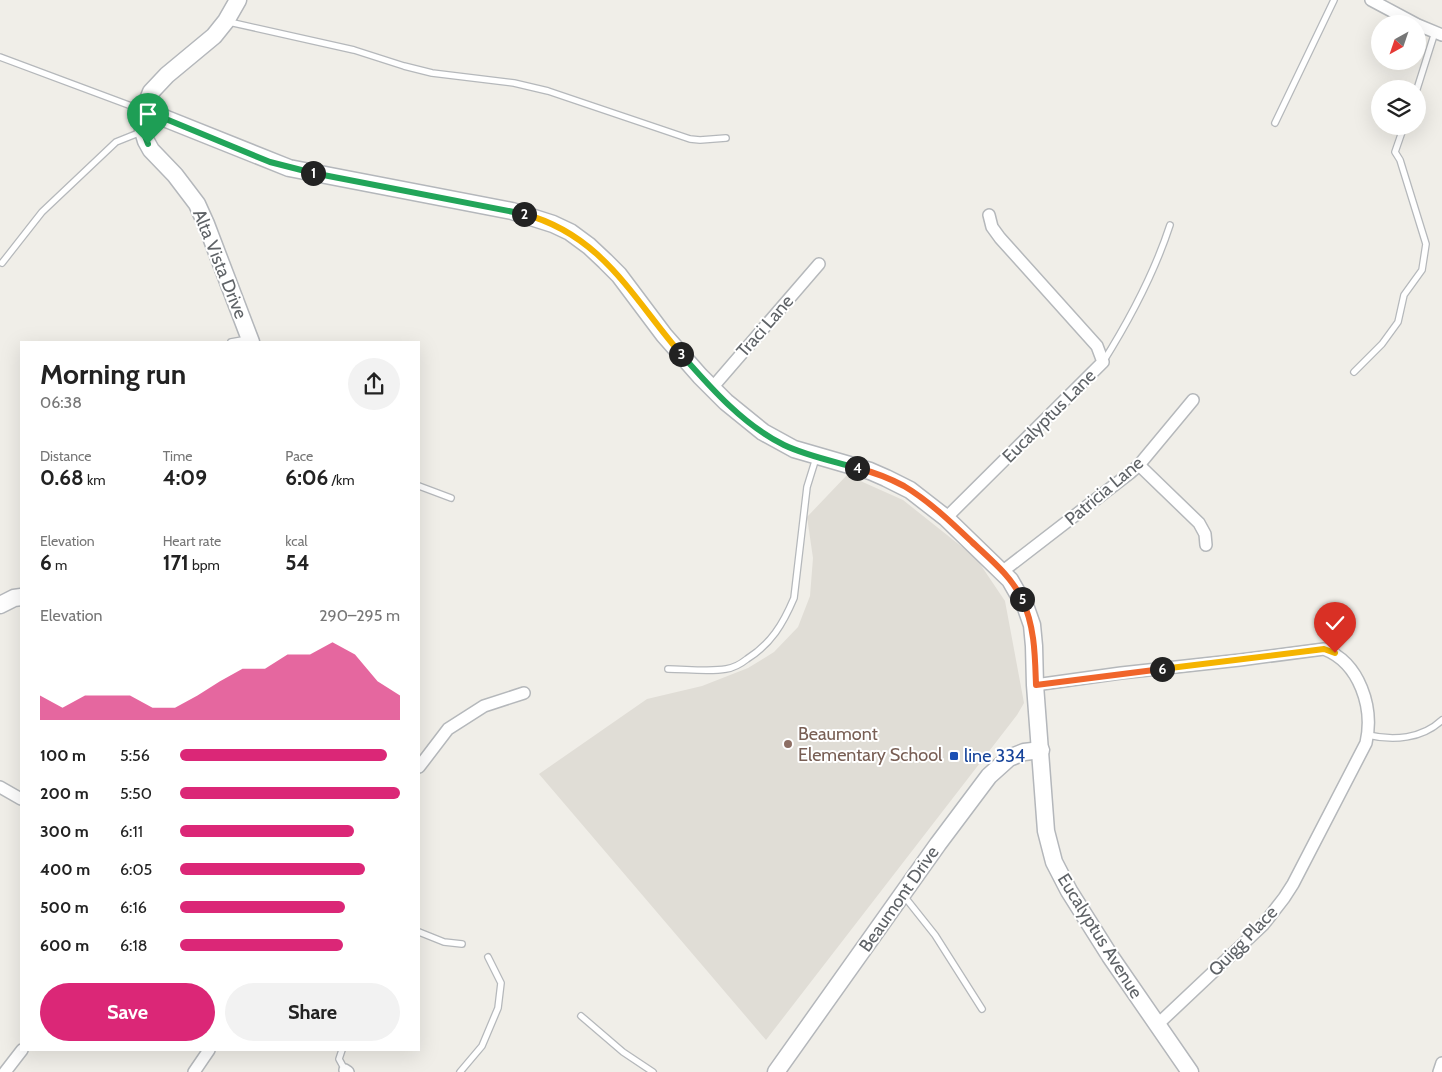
<!DOCTYPE html>
<html lang="en">
<head>
<meta charset="utf-8">
<style>
  body { margin:0; font-family:Cabin,sans-serif; background:#f2f2f2; color:#222; height:100vh; display:flex; flex-direction:column; font-size:19px; white-space:nowrap }
  * { box-sizing:border-box; margin:0 }
  p { font-size:16px; color:#767676 }
  .icon { flex:none; width:28px; height:28px; fill:none; stroke:currentColor; stroke-width:2; stroke-linecap:round; stroke-linejoin:round }
  .map { position:relative; flex:1; overflow:hidden }
  .details { position:absolute; left:20px; top:341px; width:400px; height:710px; display:flex; flex-direction:column; background:#fff; border-radius:0px; box-shadow:0 5px 20px #0002 }
  .details>* { flex:none }
  .needle { width:32px; rotate:220deg }
  .fabs { position:absolute; left:1371px; top:15px; display:grid; gap:10px }
  .fabs a { display:grid; place-items:center; width:55px; height:55px; border-radius:50%; background:#fff; box-shadow:0 5px 20px #0002; font-size:25px }
  .pin { position:absolute; display:grid; place-items:center; width:42px; height:42px; color:#fff; margin:-51px -21px; border-radius:50% 50% 50% 0; rotate:-45deg; box-shadow:0 0 5px #0007 }
  .pin .icon { rotate:45deg }
  .km { position:absolute; width:25px; height:25px; margin:-12px; border-radius:50%; background:#222; color:#fff; font-size:14px; line-height:25px; text-align:center }
  .round { display:grid; place-items:center; flex:none; width:52px; height:52px; border-radius:26px; background:#f2f2f2 }
  .head { display:flex; align-items:center; justify-content:space-between; height:85px; padding:0 20px }
  h1 { font-size:28px; font-weight:800; line-height:38px }
  .stats { display:grid; grid-template-columns:repeat(3,1fr); gap:8px; height:85px; padding:5px 20px }
  .stats div { display:grid; align-content:center }
  .stats b { font-size:21px; font-weight:800 }
  .stats small { font-size:14px; font-weight:400 }
  .stats p { font-size:14px }
  .chart { height:140px; padding:10px 20px }
  .chart p { display:flex; justify-content:space-between }
  .chart svg { width:100%; height:90px; margin-top:5px; fill:#db2777; opacity:.7 }
  .primary-button { display:flex; gap:10px; margin-top:auto; padding:10px 20px }
  .primary-button a { flex:1; height:58px; border-radius:30px; background:#db2777; color:#fff; font-size:20px; font-weight:800; line-height:58px; text-align:center }
  .primary-button a+a { background:#f2f2f2; color:#222 }
  ul { padding:0 20px; list-style:none; font-size:16px }
  li { display:grid; grid-template-columns:80px 60px 1fr; align-items:center; height:38px }
  li i { height:12px; border-radius:6px; background:#db2777 }
  .map>svg:first-child { display:block }
</style>
</head>
<body>
<div class="map">
<svg width="1442" height="1072" viewBox="0 0 1442 1072">
  <rect width="100%" height="100%" fill="#f0eee8"/>
  <path fill="#e0ddd6" d="M847,475l56,25 73,58 29,43 19,102 -7,12 -251,325 -227,-266 108,-75 55,-13 46,-18 26,-16 24,-25 12,-31 3,-38 -6,-41z"/>
  <g fill="none" stroke-linecap="round" stroke-linejoin="round">
    <defs>
      <g id="lane">
        <path d="M229,22l125,28 50,16 28,7 82,10 34,8 142,48 10,1 26,-2"/>
        <path d="M0,57l142,53"/>
        <path d="M1417,89l18,-57"/>
        <path d="M1275,123l59,-123"/>
        <path d="M2,263l40,-51 74,-70 25,-10"/>
        <path d="M231,342l17,-3"/>
        <path d="M1103,362c27,-43 51,-88 67,-137"/>
        <path d="M1354,372l28,-28 16,-22 6,-27 18,-25 4,-26 -26,-84 -5,-8 9,-26"/>
        <path d="M419,486l32,12"/>
        <path d="M668,669c17,0 42,3 58,0 7,-1 16,-6 21,-10 24,-15 36,-35 47,-61l13,-111 9,-29"/>
        <path d="M1368,735c25,6 54,4 74,-15"/>
        <path d="M904,896l31,39 47,74"/>
        <path d="M419,932l25,10 18,2"/>
        <path d="M581,1016l42,36 30,20"/>
        <path d="M342,1050l-3,9 6,11"/>
        <path d="M460,1072l22,-26 16,-38 3,-25 -13,-26"/>
      </g>
      <g id="street">
        <path d="M1371,0l45,24"/>
        <path d="M1418,25l24,10"/>
        <path d="M712,388l107,-124"/>
        <path d="M1139,465l60,58 6,11 1,11"/>
        <path d="M946,518l157,-156 -6,-16 -97,-108 -8,-11 -3,-12"/>
        <path d="M1003,571l127,-98 9,-8 54,-65"/>
        <path d="M1035,685l86,-12 119,-13 84,-11c36,14 50,59 42,94l-73,141 -9,14 -21,27 -106,100"/>
        <path d="M419,767l29,-38 36,-23 40,-13"/>
        <path d="M0,787l21,12"/>
        <path d="M345,1070l3,2"/>
        <path d="M5,1072l17,-22"/>
        <path d="M194,1072l15,-22"/>
        <path d="M1439,1072l3,-9"/>
      </g>
      <g id="secondary">
        <path d="M238,0l-12,21 -12,15 -47,39 -16,17 -7,18 -1,21 3,10 5,9 24,25 22,29 9,20 45,118"/>
        <path d="M144,110l145,58 223,43 41,13 17,8 19,14 16,15 14,14 45,60 36,41 26,26 37,30 31,17 76,22 16,7 24,12 36,28 64,62 16,28 6,17 2,21 1,39 11,146 8,31 15,29 41,65 80,116"/>
        <path d="M0,605l14,-7 7,-1"/>
        <path d="M776,1072l162,-228 51,-68 20,-18 15,-6 17,-2"/>
      </g>
    </defs>
    <use href="#lane" stroke="#b5b8bb" stroke-width="8"/>
    <use href="#street" stroke="#b5b8bb" stroke-width="14"/>
    <use href="#secondary" stroke="#b4b7bb" stroke-width="19"/>
    <use href="#lane" stroke="#fff" stroke-width="5.5"/>
    <use href="#street" stroke="#fff" stroke-width="11"/>
    <use href="#secondary" stroke="#fff" stroke-width="16"/>
  </g>
  <g fill="none" stroke-linecap="round" stroke-linejoin="round">
    <defs>
      <path id="split-1" d="M148,144l-5,-13 1,-21 126,52 43,11"/>
      <path id="split-2" d="M313,173l211,41"/>
      <path id="split-3" d="M524,214c78,21 108,83 157,140"/>
      <path id="split-4" d="M681,354c29,33 62,71 103,91 23,11 49,16 73,23"/>
      <path id="split-5" d="M857,468c16,4 32,10 47,18 25,15 47,36 68,56 19,18 39,34 50,57"/>
      <path id="split-6" d="M1022,599c13,28 13,57 14,86l126,-16"/>
      <path id="split-7" d="M1162,669l162,-20 11,4"/>
    </defs>
    <use href="#split-1" stroke="#fff" stroke-width="10"/>
    <use href="#split-2" stroke="#fff" stroke-width="10"/>
    <use href="#split-3" stroke="#fff" stroke-width="10"/>
    <use href="#split-4" stroke="#fff" stroke-width="10"/>
    <use href="#split-5" stroke="#fff" stroke-width="10"/>
    <use href="#split-6" stroke="#fff" stroke-width="10"/>
    <use href="#split-7" stroke="#fff" stroke-width="10"/>
    <use href="#split-1" stroke="#22a559" stroke-width="6"/>
    <use href="#split-2" stroke="#22a559" stroke-width="6"/>
    <use href="#split-3" stroke="#f5b400" stroke-width="6"/>
    <use href="#split-4" stroke="#22a559" stroke-width="6"/>
    <use href="#split-5" stroke="#f0652b" stroke-width="6"/>
    <use href="#split-6" stroke="#f0652b" stroke-width="6"/>
    <use href="#split-7" stroke="#f5b400" stroke-width="6"/>
  </g>
  <circle fill="#8d6e63" stroke="#fff" stroke-width="2" cx="788" cy="744" r="5"/>
  <rect fill="#1a4fb4" stroke="#fff" stroke-width="2" x="949" y="751" width="10" height="10" rx="2.5"/>
  <g text-anchor="middle" stroke-width="4" stroke-linejoin="round" paint-order="stroke">
    <g font-size="18" fill="#5f6367" stroke="#fff">
      <text transform="translate(220 264) rotate(68)" y="6">Alta Vista Drive</text>
      <text transform="translate(765 326) rotate(-49)" y="6">Traci Lane</text>
      <text transform="translate(1049 416) rotate(-45)" y="6">Eucalyptus Lane</text>
      <text transform="translate(1104 491) rotate(-40)" y="6">Patricia Lane</text>
      <text transform="translate(899 899) rotate(-55)" y="6">Beaumont Drive</text>
      <text transform="translate(1100 936) rotate(58)" y="6">Eucalyptus Avenue</text>
      <text transform="translate(1243 941) rotate(-46)" y="6">Quigg Place</text>
    </g>
    <g font-size="18" fill="#785e54" stroke="#fff" text-anchor="start">
      <text x="798" y="740">Beaumont<tspan x="798" dy="21">Elementary School</tspan></text>
    </g>
    <g font-size="18" fill="#164399" stroke="#fff" text-anchor="start">
      <text x="964" y="762">line 334</text>
    </g>
  </g>
</svg>
<div class="fabs">
<a><svg class="needle" viewBox="-14 -14 28 28"><path d="M0-13l5 13h-10z" fill="#e53935"/><path d="M0 13l5-13h-10z" fill="#767676"/></svg></a>
<a><svg class="icon" aria-label="layers" viewBox="0 0 24 24"><path d="M12 4l9 5-9 5-9-5zM3 14l9 5 9-5"/></svg></a>
</div>
<div class="pin" style="left:148px;top:144px;background:#1e9e55"><svg class="icon" aria-label="arrive" viewBox="0 0 24 24"><path d="M6 21V4h12l-3 4 3 4H6"/></svg></div>
<div class="pin" style="left:1335px;top:653px;background:#d93025"><svg class="icon" aria-label="check" viewBox="0 0 24 24"><path d="M5 12l5 5 9-10"/></svg></div>
<b class="km" style="left:313px;top:173px">1</b>
<b class="km" style="left:524px;top:214px">2</b>
<b class="km" style="left:681px;top:354px">3</b>
<b class="km" style="left:857px;top:468px">4</b>
<b class="km" style="left:1022px;top:599px">5</b>
<b class="km" style="left:1162px;top:669px">6</b>
<section class="details">
<div class="head"><div><h1>Morning run</h1><p>06:38</p></div><a class="round"><svg class="icon" aria-label="share" viewBox="0 0 24 24"><path d="M12 15V3M7 8l5-5 5 5M5 13v7h14v-7"/></svg></a></div>
<div class="stats">
<div><p>Distance</p><b>0.68<small> km</small></b></div>
<div><p>Time</p><b>4:09</b></div>
<div><p>Pace</p><b>6:06<small> /km</small></b></div>
</div>
<div class="stats">
<div><p>Elevation</p><b>6<small> m</small></b></div>
<div><p>Heart rate</p><b>171<small> bpm</small></b></div>
<div><p>kcal</p><b>54</b></div>
</div>
<div class="chart"><p><span>Elevation</span>290–295 m</p>
<svg viewBox="0 0 160 44" preserveAspectRatio="none"><path d="M0 44V32L10 38L20 32L30 32L40 32L50 38L60 38L70 32L80 25L90 19L100 19L110 12L120 12L130 6L140 12L150 25L160 32V44z"/></svg>
</div>
<ul>
<li><b>100 m</b>5:56<i style="width:94%"></i></li>
<li><b>200 m</b>5:50<i style="width:100%"></i></li>
<li><b>300 m</b>6:11<i style="width:79%"></i></li>
<li><b>400 m</b>6:05<i style="width:84%"></i></li>
<li><b>500 m</b>6:16<i style="width:75%"></i></li>
<li><b>600 m</b>6:18<i style="width:74%"></i></li>
</ul>
<div class="primary-button"><a>Save</a><a>Share</a></div>
</section>
</div>
</body>
</html>
